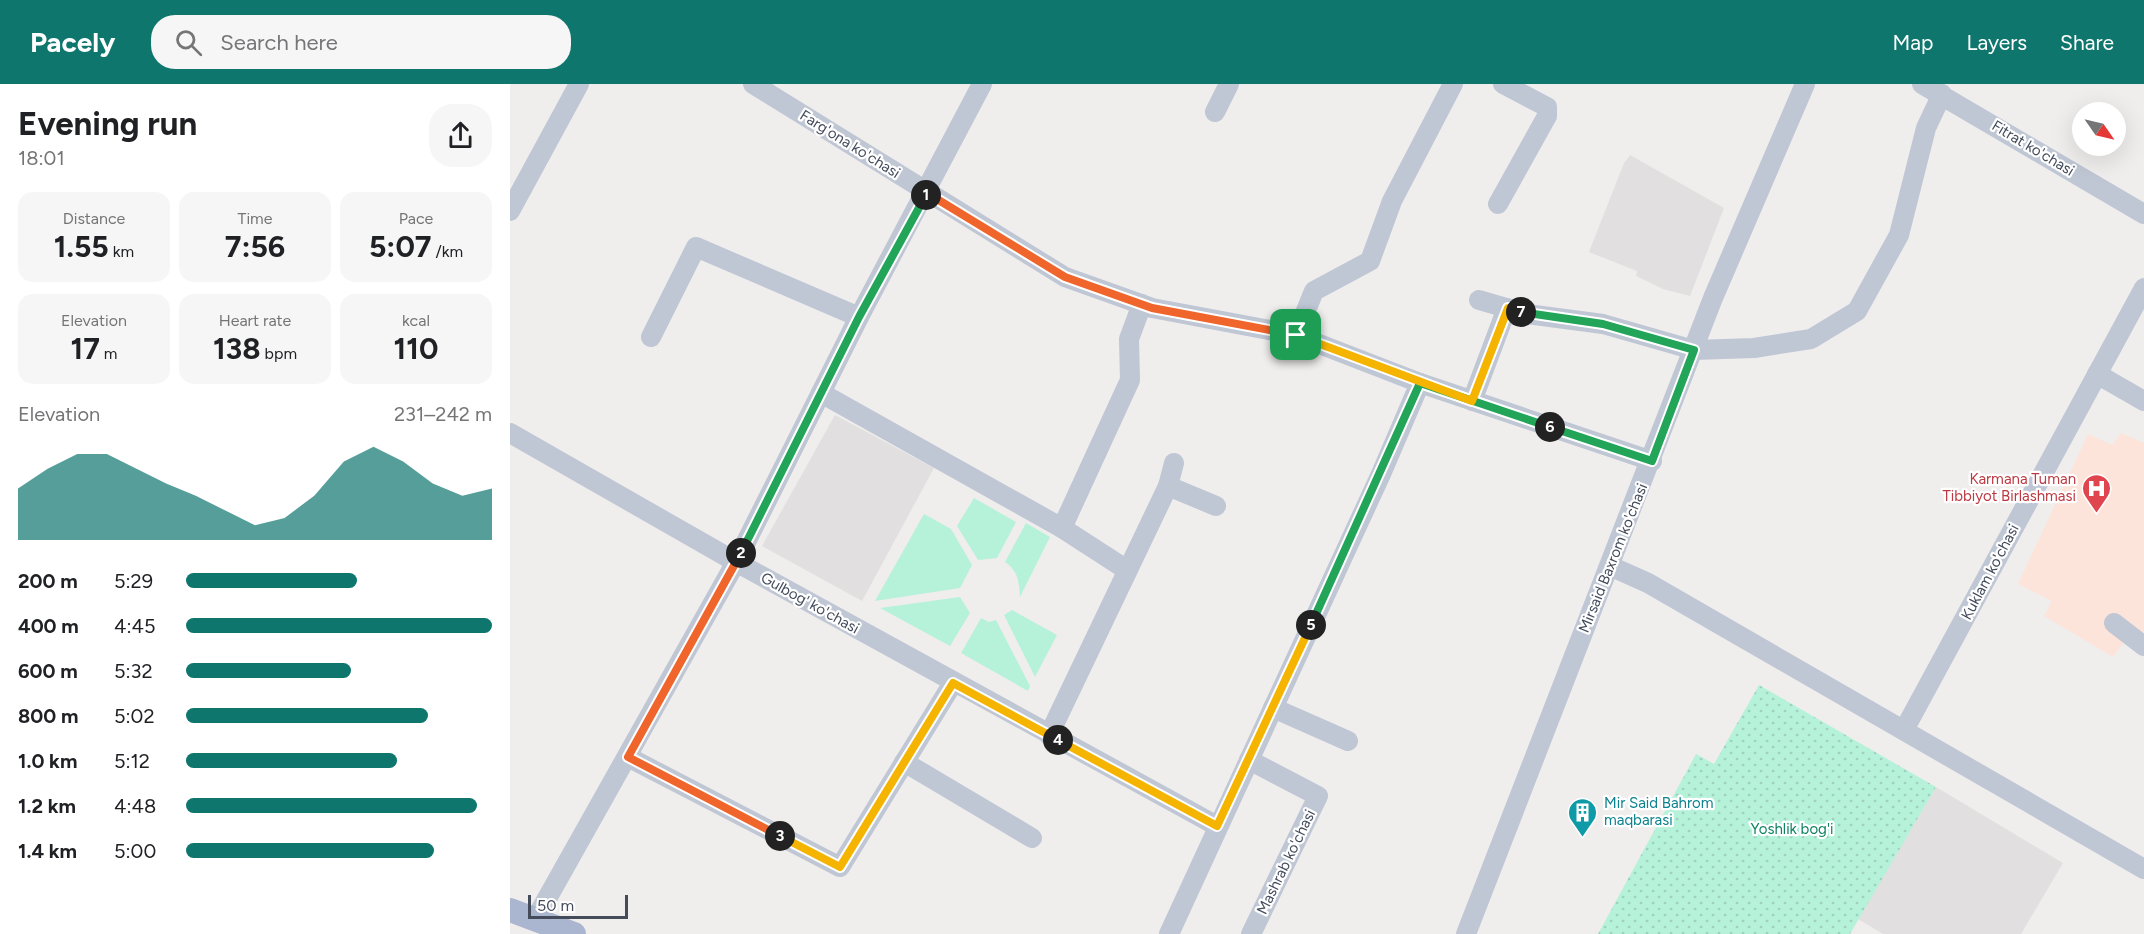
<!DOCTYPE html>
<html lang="en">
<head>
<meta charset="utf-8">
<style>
  body { margin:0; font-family:Figtree,sans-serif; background:#f6f6f6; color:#202124; height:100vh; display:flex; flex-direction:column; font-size:22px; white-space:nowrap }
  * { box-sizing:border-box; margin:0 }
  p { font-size:20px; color:#757577 }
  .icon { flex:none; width:33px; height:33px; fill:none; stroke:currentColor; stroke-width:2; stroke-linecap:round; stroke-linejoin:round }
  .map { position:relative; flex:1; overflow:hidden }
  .side { display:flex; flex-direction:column; background:#fff; width:510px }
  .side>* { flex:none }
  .needle { width:39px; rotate:124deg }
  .buttons { position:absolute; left:1562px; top:18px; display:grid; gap:12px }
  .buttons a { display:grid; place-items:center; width:54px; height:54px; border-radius:50%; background:#fff; box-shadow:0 6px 24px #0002; font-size:30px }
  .scale { position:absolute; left:18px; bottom:15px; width:100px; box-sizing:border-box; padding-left:6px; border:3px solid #444c5c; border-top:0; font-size:16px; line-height:21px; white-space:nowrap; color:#444c5c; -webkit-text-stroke:4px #fff; paint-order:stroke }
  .pin { position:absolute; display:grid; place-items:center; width:51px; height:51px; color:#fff; margin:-26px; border-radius:12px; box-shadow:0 3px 9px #0006 }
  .km { position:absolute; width:30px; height:30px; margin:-15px; border-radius:50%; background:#222; color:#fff; font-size:16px; line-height:30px; text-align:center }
  .round { display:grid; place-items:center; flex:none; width:63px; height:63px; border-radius:24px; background:#f6f6f6 }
  .head { display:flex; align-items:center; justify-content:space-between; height:102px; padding:0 18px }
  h1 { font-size:33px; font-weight:700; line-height:45px }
  .figures { display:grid; grid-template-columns:repeat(3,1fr); gap:9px; height:102px; padding:6px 18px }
  .figures div { display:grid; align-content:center; border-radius:15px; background:#f6f6f6; text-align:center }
  .figures b { font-size:30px; font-weight:700 }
  .figures small { font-size:16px; font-weight:400 }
  .figures p { font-size:16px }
  .chart { height:168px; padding:12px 18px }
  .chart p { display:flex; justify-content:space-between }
  .chart svg { width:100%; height:108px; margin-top:6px; fill:#0f766e; opacity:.7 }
  ul { padding:0 18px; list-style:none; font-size:20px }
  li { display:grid; grid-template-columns:96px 72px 1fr; align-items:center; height:45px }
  li i { height:15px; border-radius:8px; background:#0f766e }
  header { display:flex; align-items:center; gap:36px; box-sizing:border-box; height:84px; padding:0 30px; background:#0f766e; color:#fff }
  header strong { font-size:28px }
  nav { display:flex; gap:33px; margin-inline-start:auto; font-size:21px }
  .search { width:420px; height:54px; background:#f6f6f6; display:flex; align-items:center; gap:15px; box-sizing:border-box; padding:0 21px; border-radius:24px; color:#757577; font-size:22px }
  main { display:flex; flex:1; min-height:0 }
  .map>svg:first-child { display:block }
</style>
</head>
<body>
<header>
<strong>Pacely</strong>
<div class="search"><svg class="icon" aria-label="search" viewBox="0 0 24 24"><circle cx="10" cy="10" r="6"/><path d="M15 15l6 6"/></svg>Search here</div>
<nav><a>Map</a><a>Layers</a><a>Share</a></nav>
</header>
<main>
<section class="side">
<div class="head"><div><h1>Evening run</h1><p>18:01</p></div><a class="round"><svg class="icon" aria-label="share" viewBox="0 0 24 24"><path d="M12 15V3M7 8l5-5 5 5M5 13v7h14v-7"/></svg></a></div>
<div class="figures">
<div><p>Distance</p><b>1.55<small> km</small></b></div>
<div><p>Time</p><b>7:56</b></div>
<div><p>Pace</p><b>5:07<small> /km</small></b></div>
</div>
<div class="figures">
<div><p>Elevation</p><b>17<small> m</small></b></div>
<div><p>Heart rate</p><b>138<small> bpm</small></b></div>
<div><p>kcal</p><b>110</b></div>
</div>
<div class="chart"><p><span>Elevation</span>231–242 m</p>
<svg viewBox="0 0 160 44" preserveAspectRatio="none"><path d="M0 44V23L10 15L20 9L30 9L40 15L50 21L60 26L70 32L80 38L90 35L100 26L110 12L120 6L130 12L140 21L150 26L160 23V44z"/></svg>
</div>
<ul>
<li><b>200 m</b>5:29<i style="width:56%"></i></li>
<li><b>400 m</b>4:45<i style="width:100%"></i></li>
<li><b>600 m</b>5:32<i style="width:54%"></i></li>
<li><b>800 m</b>5:02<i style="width:79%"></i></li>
<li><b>1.0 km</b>5:12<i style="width:69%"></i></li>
<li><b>1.2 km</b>4:48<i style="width:95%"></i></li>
<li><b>1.4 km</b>5:00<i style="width:81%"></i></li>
</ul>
</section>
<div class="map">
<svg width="1634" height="850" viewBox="0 0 1634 850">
  <defs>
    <pattern id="park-dots" width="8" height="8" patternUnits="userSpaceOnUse" patternTransform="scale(1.5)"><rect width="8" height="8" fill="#b6f2da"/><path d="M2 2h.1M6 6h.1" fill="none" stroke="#9ed1be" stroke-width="1.8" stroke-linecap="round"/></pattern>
  </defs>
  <rect width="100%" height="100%" fill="#f0eded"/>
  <g fill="#e1dfdf">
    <path d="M1120,71l94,53 -34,88 -27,-7 -27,-13 1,-5 -48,-19 35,-89z"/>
    <path d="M325,331l99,53 -72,133 -100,-55z"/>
    <path d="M1426,703l127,76 -42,71h-138l-25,-15z"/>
  </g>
  <path fill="#fde4da" d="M1611,349l23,10v215l-20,-16 -11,15 -69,-41 8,-15 -34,-17 70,-150 24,11z"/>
  <g fill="#b6f2da">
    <path d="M464,414l42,24 -19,36 -19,2 -21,-34z"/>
    <path d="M414,430l27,15 21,36 -12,23 -85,13z"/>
    <path d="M516,439l24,14 -30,60c-1,-16 -2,-26 -15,-35z"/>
    <path d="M450,513l10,16 -20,33 -70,-38z"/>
    <path d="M502,526l45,25 -22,42 -31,-62z"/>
    <path d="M471,534l8,4 7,-2 34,66 -2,5 -67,-38z"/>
  </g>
  <path fill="url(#park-dots)" d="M1249,601l177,102 -86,147h-252l98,-180 18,10z"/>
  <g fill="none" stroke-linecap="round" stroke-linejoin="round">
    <g stroke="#bfc6d4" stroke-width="20">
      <path d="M243,0l312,193 87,31 144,27 124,48 232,78"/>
      <path d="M1412,0l222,130"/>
      <path d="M705,28l14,-28"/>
      <path d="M988,120l49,-88v-9l-44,-23"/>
      <path d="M0,127l69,-127"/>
      <path d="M969,216l48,14 76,10 91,26 60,-2 57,-9 46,-28 42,-76 27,-107 16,-34"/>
      <path d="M786,251l18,-44 56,-30 22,-60 61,-117"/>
      <path d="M141,253l45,-90 163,70"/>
      <path d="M1587,290l47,27"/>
      <path d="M311,309l241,135 65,42"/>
      <path d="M962,317l35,-93"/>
      <path d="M0,349l226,129 481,264"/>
      <path d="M658,402l48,20"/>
      <path d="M552,444l68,-148 -1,-41 13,-35"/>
      <path d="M1100,482l38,17 496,286"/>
      <path d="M1604,539l30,23"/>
      <path d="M763,624l75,33"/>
      <path d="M1394,646l240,-442"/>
      <path d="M539,651l119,-249 6,-23"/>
      <path d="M118,673l212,110 113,-184"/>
      <path d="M739,676l69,36 -67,138"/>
      <path d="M394,678l128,76"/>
      <path d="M25,836l201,-358 123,-245 123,-233"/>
      <path d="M659,850l212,-460 39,-91"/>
      <path d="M956,850l247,-636 92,-214"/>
    </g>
    <path stroke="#aab5cf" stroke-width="24" d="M0,826l64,24"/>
  </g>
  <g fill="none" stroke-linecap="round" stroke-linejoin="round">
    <defs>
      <path id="split-1" d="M416,111l1,-2 138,84 87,31 144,27"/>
      <path id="split-2" d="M231,469l118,-236 67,-122"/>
      <path id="split-3" d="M231,469l-113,204 152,79"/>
      <path id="split-4" d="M270,752l60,31 113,-184 105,57"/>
      <path id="split-5" d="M548,656l159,86 94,-201"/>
      <path id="split-6" d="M801,541l109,-242 130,44"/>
      <path id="split-7" d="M1011,228l82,12 91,26 -42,111 -102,-34"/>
      <path id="split-8" d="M786,251l176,66 36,-93 13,4"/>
    </defs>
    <use href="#split-1" stroke="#fff" stroke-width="12"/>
    <use href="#split-2" stroke="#fff" stroke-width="12"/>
    <use href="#split-3" stroke="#fff" stroke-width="12"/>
    <use href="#split-4" stroke="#fff" stroke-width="12"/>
    <use href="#split-5" stroke="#fff" stroke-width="12"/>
    <use href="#split-6" stroke="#fff" stroke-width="12"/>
    <use href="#split-7" stroke="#fff" stroke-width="12"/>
    <use href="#split-8" stroke="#fff" stroke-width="12"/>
    <use href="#split-1" stroke="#f0652b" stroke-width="8"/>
    <use href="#split-2" stroke="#22a559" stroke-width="8"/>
    <use href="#split-3" stroke="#f0652b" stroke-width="8"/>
    <use href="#split-4" stroke="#f5b400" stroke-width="8"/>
    <use href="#split-5" stroke="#f5b400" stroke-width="8"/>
    <use href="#split-6" stroke="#22a559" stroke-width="8"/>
    <use href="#split-7" stroke="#22a559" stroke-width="8"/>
    <use href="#split-8" stroke="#f5b400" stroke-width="8"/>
  </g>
  <defs>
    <symbol id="hospital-pin" viewBox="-11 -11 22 30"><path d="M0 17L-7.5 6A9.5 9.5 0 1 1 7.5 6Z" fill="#e0444e" stroke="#fff"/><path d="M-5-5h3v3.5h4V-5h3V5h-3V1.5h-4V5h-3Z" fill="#fff"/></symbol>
    <symbol id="building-pin" viewBox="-11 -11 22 30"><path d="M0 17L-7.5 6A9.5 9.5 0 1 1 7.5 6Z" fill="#0f9aa8" stroke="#fff"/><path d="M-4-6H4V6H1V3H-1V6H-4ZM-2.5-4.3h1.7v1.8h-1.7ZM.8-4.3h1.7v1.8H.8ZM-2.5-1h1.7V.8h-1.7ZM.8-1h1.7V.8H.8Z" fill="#fff"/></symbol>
  </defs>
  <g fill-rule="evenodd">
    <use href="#hospital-pin" x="1570" y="388" width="33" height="45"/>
    <use href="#building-pin" x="1056" y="712" width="33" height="45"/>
  </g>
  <g text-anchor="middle" stroke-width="4.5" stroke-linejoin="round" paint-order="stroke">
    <g font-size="15" fill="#444c5c" stroke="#fff">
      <text transform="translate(340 60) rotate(32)" y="5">Farg'ona ko'chasi</text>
      <text transform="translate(1523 64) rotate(31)" y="5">Fitrat ko'chasi</text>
      <text transform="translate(1103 474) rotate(-68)" y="5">Mirsaid Baxrom ko'chasi</text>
      <text transform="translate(1480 488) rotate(-62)" y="5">Kuklam ko'chasi</text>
      <text transform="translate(300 519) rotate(29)" y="5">Gulbog' ko'chasi</text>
      <text transform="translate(776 778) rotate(-64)" y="5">Mashrab ko'chasi</text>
    </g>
    <g font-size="15" fill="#be3a42" stroke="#fff" text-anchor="end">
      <text x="1566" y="400">Karmana Tuman<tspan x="1566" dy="17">Tibbiyot Birlashmasi</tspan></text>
    </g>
    <g font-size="15" fill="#0d838f" stroke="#fff" text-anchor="start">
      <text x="1094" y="724">Mir Said Bahrom<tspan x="1094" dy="17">maqbarasi</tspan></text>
    </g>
    <g font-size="15" fill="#0f8361" stroke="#fff">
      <text x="1282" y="750">Yoshlik bog'i</text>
    </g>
  </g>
</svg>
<div class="buttons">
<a><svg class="needle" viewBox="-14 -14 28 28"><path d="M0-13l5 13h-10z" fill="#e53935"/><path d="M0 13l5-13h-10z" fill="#757577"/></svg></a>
</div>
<div class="scale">50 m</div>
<div class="pin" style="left:786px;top:251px;background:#1e9e55"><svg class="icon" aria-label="arrive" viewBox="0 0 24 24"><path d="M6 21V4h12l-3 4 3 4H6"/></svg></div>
<b class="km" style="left:416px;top:111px">1</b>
<b class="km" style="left:231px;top:469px">2</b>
<b class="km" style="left:270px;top:752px">3</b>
<b class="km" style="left:548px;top:656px">4</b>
<b class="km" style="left:801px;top:541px">5</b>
<b class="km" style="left:1040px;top:343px">6</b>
<b class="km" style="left:1011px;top:228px">7</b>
</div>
</main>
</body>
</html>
